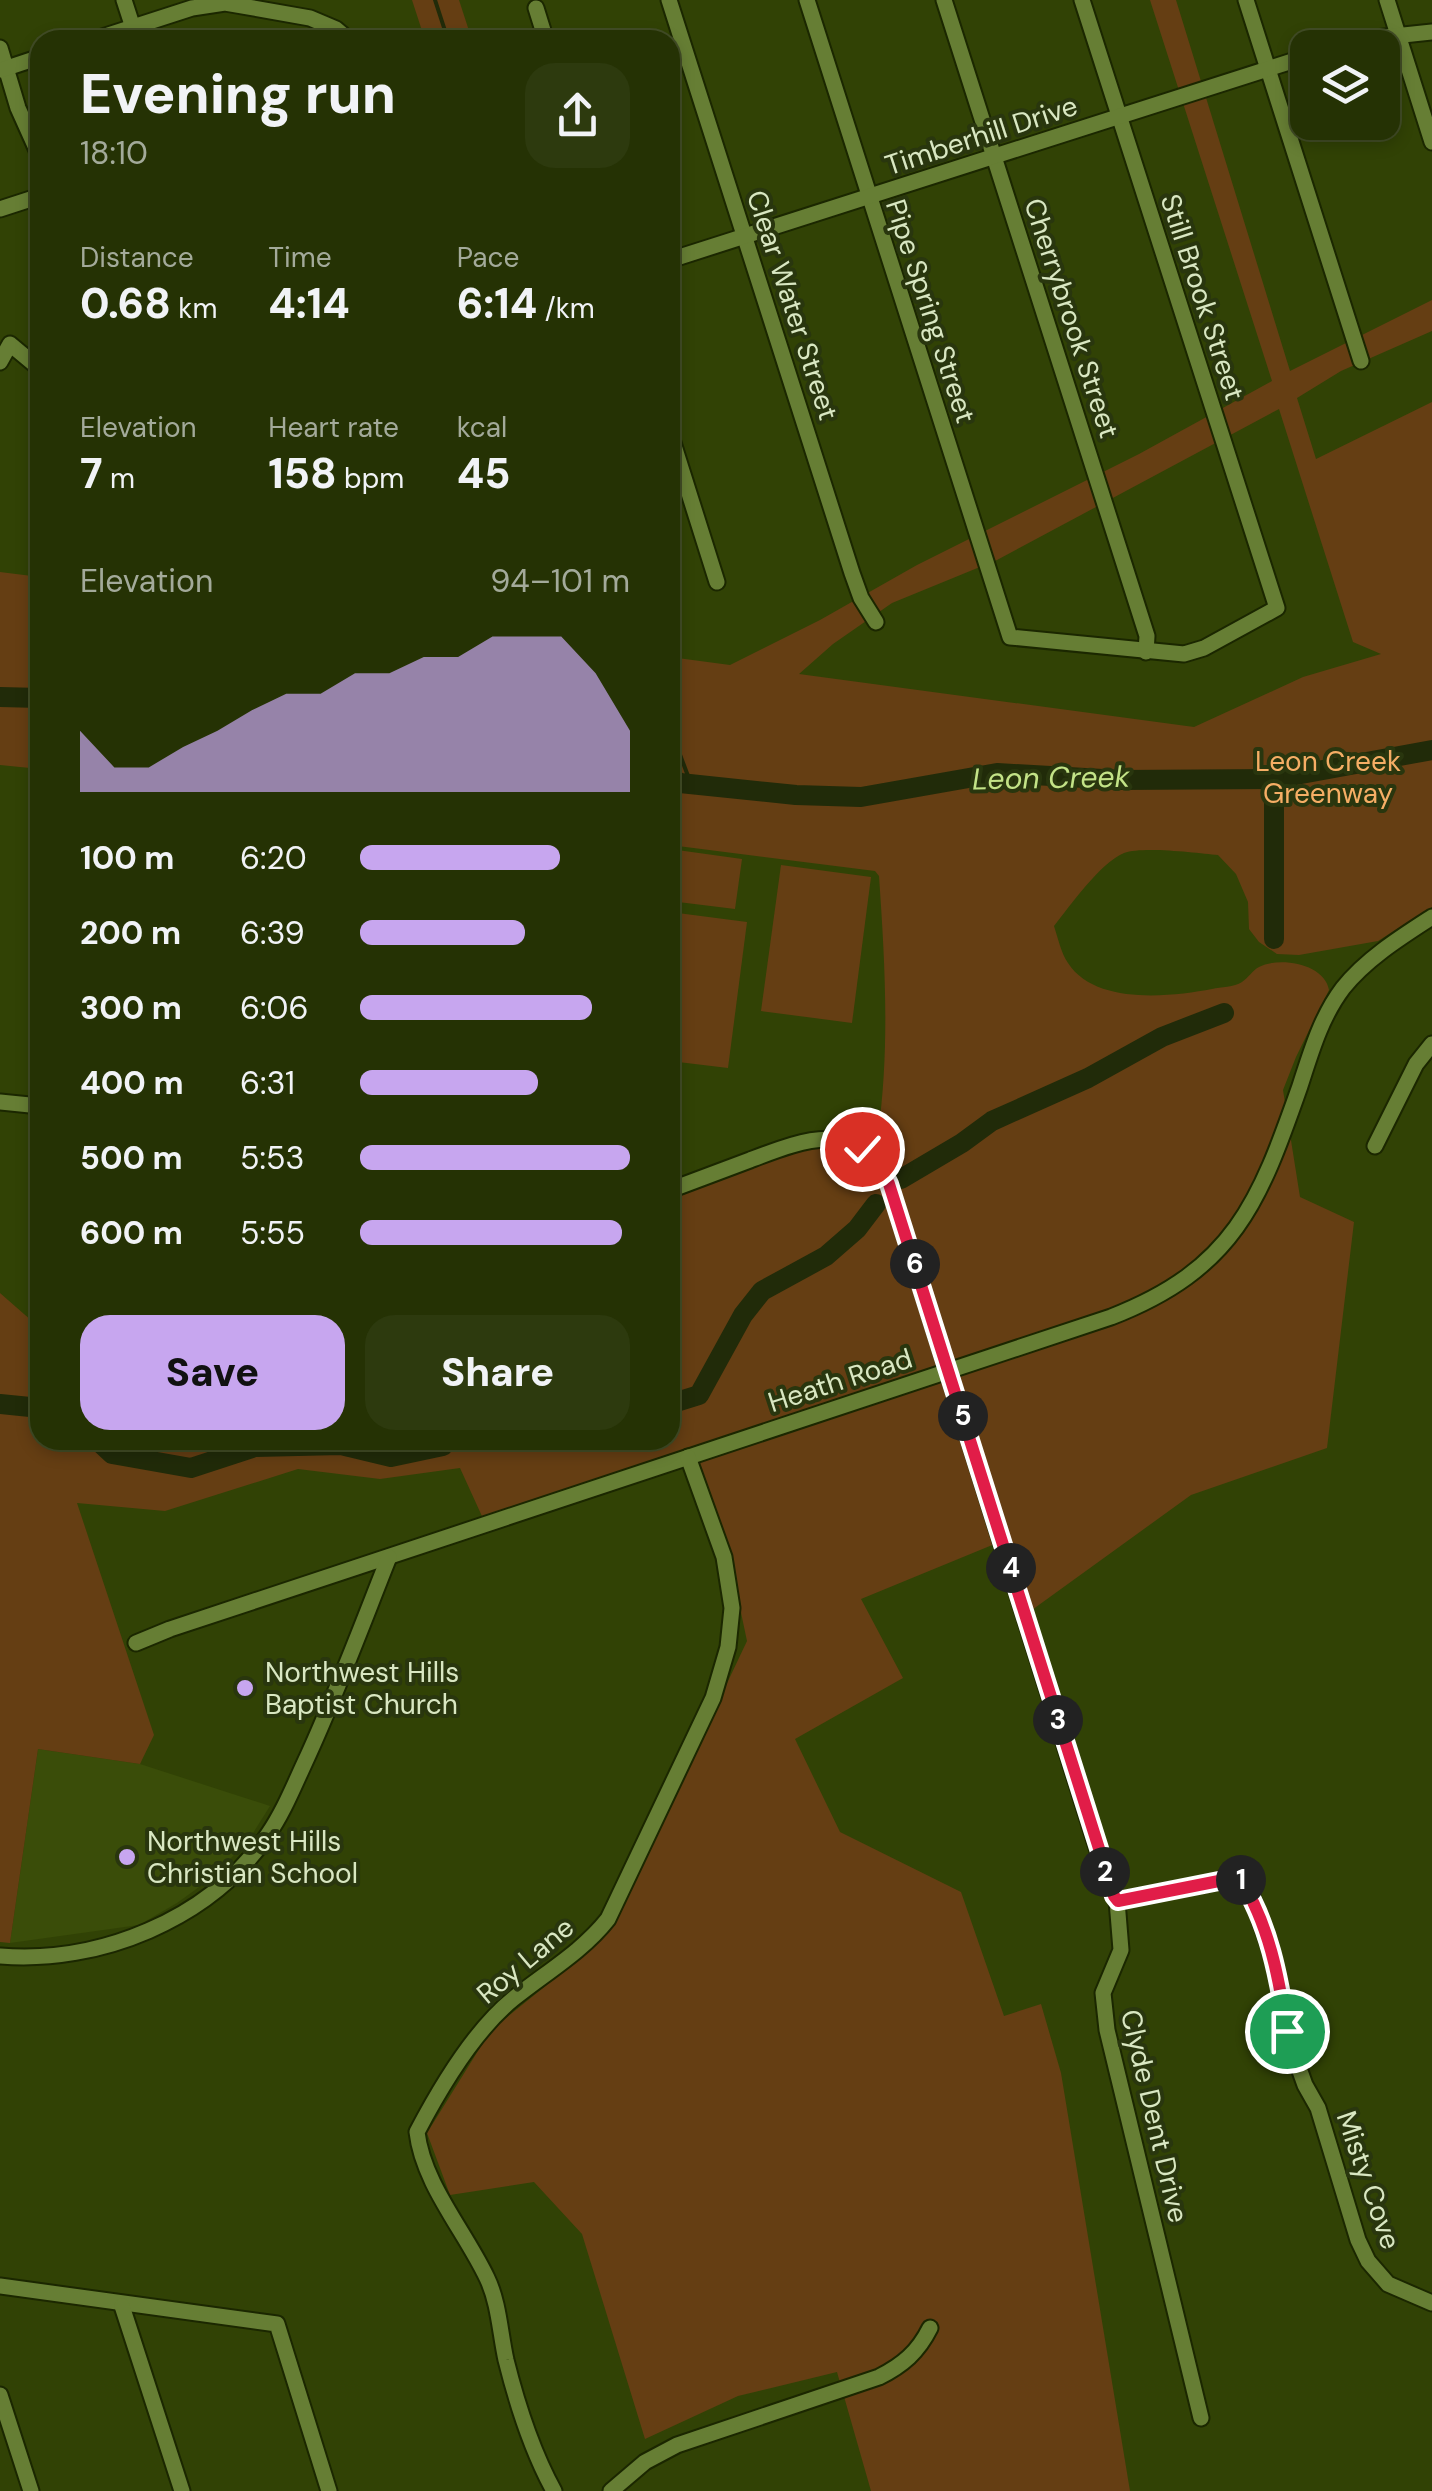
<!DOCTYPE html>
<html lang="en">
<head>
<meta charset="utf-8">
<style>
  body { margin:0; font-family:"DM Sans",sans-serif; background:#2d3a0e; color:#f1f3f6; height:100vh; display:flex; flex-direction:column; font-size:38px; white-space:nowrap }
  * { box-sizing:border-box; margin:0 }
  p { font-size:32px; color:#a3aa9a }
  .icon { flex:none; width:55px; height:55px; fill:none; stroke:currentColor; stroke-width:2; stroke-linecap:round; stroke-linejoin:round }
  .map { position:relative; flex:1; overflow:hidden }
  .panel { position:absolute; left:30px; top:30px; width:650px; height:1420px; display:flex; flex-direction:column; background:#253204; border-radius:30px; box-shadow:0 5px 15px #0003,0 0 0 2px #424d26 }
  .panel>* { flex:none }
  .buttons { position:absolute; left:1290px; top:30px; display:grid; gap:20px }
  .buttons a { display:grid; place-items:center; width:110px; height:110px; border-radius:20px; background:#253204; box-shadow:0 5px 15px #0003,0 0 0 2px #424d26; font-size:50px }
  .pin { position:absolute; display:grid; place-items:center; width:85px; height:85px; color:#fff; margin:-42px; border:5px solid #fff; border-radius:50%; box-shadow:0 2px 10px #0007 }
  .km { position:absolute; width:50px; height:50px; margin:-25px; border-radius:50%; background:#222; color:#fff; font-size:28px; line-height:50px; text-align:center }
  .round { display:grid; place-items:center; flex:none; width:105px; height:105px; border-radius:30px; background:#2d3a0e }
  .overview { display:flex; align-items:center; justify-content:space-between; height:170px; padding:0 50px }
  h1 { font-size:55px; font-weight:800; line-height:75px }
  .figures { display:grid; grid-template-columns:repeat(3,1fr); gap:15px; height:170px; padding:10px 50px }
  .figures div { display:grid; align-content:center }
  .figures b { font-size:42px; font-weight:800 }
  .figures small { font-size:28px; font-weight:400 }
  .figures p { font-size:28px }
  .chart { height:280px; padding:20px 50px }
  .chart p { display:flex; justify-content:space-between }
  .chart svg { width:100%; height:180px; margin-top:10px; fill:#c7a6ef; opacity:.7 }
  .primary-button { display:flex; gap:20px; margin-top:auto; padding:20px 50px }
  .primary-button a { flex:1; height:115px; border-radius:30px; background:#c7a6ef; color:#111; font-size:40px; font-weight:800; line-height:115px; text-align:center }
  .primary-button a+a { background:#2d3a0e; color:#f1f3f6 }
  ul { padding:0 50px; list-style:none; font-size:32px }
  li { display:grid; grid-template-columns:160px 120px 1fr; align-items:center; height:75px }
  li i { height:25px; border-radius:12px; background:#c7a6ef }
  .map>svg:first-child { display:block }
</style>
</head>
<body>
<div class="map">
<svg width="1432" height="2491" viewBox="0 0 1432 2491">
  <rect width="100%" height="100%" fill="#314205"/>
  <path fill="#3a4d09" d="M38,1749l102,15 130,42 -20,32 -37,39 -36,26 -38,22 -129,18z"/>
  <g fill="#653e13" fill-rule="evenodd">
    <path d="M412,0h47l13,40h-47z"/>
    <path d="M1150,0h26l114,371 142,-71v31l-91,40 -44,27 19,61 116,-57v505l-54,34 -79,14 -22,-1 -18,-12 -10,-13 -1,-27 -12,-28 -18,-19c-21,-2 -75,-9 -94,-2 -24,10 -54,53 -70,73 4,12 7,27 14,37 27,42 102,34 144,26 9,-2 22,-2 30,-7 6,-4 11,-12 17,-15 21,-11 66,-3 70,23l-33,67 -13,33 17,107 54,25 -27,226 -136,47 -166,120 -23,-74 -141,58 42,79 -108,61 45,93 121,60 43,124 37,-12 20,69 69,418h-259l-34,-119 -99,24 -93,43 -63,-205 -48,-52 -84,13 -23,-62 64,-103 88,-71 35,-37 133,-281 -11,-52 -48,-131 -202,67 -26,-57 -80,11 -82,-10 -133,42 -88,-8 77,232 -14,29 -102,-15 -28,194 -10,-1v-649l40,35v112h630v-250l141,-50 67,-6c12,-87 7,-171 1,-258l-4,-5 -205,-26v-188l60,8 90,-45 97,-55 222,-111 133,-73zM1279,409l74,233 28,12 -78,23 -109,50 -395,-53 34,-30 59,-41 105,-43z"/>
    <path d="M0,572l40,5v192l-40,-4z"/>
    <path d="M670,849l72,10 -7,50 -65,-8z"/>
    <path d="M781,865l90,12 -19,146 -91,-12z"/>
    <path d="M670,912l77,10 -19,146 -58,-7z"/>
  </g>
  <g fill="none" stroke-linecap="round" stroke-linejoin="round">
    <g stroke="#212b09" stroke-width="4">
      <path d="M435,0l13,40"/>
      <path d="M670,728l21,56"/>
    </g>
    <g stroke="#212b09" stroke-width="20">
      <path d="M0,697l40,1"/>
      <path d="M670,777l10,6 116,12 65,2 136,-24 123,7 154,-1 158,-29"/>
      <path d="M1274,939v-160"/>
      <path d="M901,1179l61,-36 30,-22 96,-43 74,-41 62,-24"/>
      <path d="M0,1404l40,4"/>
      <path d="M670,1404l29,-9 44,-80 19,-24 64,-35 31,-27 19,-25"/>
      <path d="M97,1440l15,14 79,14 64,-21 86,-2 50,12 52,-11"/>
      <path d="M458,1441l1,-1"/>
    </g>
    <defs>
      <g id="minor">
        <path d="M124,0l13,40"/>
        <path d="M669,0l183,573 9,25 15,24"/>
        <path d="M807,0l203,637 174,17 20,-6 73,-40 -195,-608"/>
        <path d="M944,0l181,567 22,69 -1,16"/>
        <path d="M1246,0l115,361"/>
        <path d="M1387,0l45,142"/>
        <path d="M536,8l10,32"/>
        <path d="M93,40l99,-32 33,-5 85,15 26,11 13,11"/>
        <path d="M0,48l18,60 22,49"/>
        <path d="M1335,48l40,-10 57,-6"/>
        <path d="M1,70l39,-13"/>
        <path d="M0,209l40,-13"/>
        <path d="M670,260l638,-204"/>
        <path d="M0,362l10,-18 30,25"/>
        <path d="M670,433l47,149"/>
        <path d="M0,1102l40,4"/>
        <path d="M1375,1146l41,-82 16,-20"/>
        <path d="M670,1190c27,-10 53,-20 80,-30 55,-21 107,-42 139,24l219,699 9,18 4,49 -18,43 4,37 94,388"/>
        <path d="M136,1643l34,-14 941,-312c123,-48 148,-114 189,-231 11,-34 21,-69 43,-98 23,-29 58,-51 89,-71"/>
        <path d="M1117,1901l122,-24 13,20 21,60 17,86 15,42 13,23 40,132 10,21 20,23 44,19"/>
        <path d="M0,1956c99,8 209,-36 267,-120 16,-23 26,-48 38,-74 31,-67 57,-137 84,-205"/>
        <path d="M0,2286l277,38 52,167"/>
        <path d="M122,2306l60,185"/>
        <path d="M0,2395l31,96"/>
        <path d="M554,2491c-22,-40 -37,-87 -48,-131 -6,-27 -7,-57 -19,-82 -22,-47 -64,-94 -70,-146 23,-44 58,-102 96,-133 32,-26 69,-47 95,-80l105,-221 15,-51 4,-39 -8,-51 -36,-100"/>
        <path d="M611,2491l34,-29 32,-17 202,-68c24,-12 39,-25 51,-49"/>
      </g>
    </defs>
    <use href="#minor" stroke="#1b2700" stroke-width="19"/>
    <use href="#minor" stroke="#667e34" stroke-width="15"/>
  </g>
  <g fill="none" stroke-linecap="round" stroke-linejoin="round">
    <defs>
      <path id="route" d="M862,1149l20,21 7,14 225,712 4,5 121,-24c30,46 40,101 48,154"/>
    </defs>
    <use href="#route" stroke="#fff" stroke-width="20"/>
    <use href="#route" stroke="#e11d48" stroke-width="12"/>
  </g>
  <g fill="#c7a6ef" stroke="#29360e" stroke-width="4">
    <circle cx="245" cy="1688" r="10"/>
    <circle cx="127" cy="1857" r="10"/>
  </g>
  <g text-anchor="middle" stroke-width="8" stroke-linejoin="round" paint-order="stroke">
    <g font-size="28" fill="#d9e7c2" stroke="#29360e">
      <text transform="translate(981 135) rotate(-18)" y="10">Timberhill Drive</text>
      <text transform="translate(1203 297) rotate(72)" y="10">Still Brook Street</text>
      <text transform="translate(793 305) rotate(72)" y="10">Clear Water Street</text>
      <text transform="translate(931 311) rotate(72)" y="10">Pipe Spring Street</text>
      <text transform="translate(1072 318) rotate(72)" y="10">Cherrybrook Street</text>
      <text transform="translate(840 1380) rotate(-18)" y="10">Heath Road</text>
      <text transform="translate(525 1960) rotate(-40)" y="10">Roy Lane</text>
      <text transform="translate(1155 2116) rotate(77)" y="10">Clyde Dent Drive</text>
      <text transform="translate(1369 2180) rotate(71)" y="10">Misty Cove</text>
    </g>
    <g font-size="28" fill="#f6ae65" stroke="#29360e">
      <text x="1328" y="771">Leon Creek<tspan x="1328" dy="32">Greenway</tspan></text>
    </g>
    <g font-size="28" fill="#d9e7c2" stroke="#29360e" text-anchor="start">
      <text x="265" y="1682">Northwest Hills<tspan x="265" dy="32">Baptist Church</tspan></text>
      <text x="147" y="1851">Northwest Hills<tspan x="147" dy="32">Christian School</tspan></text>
    </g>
    <g font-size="30" font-style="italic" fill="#c3e387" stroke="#29360e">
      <text transform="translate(1051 778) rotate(-1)" y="10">Leon Creek</text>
    </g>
  </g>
</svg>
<div class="buttons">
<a><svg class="icon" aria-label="layers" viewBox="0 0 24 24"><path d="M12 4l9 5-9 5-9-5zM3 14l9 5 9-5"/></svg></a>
</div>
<div class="pin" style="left:1287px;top:2031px;background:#1e9e55"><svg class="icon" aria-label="arrive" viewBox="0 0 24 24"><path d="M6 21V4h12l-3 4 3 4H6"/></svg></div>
<div class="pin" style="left:862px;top:1149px;background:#d93025"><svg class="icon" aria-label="check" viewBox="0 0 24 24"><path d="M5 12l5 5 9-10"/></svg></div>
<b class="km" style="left:1241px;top:1880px">1</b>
<b class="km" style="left:1105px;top:1872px">2</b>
<b class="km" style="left:1058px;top:1720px">3</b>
<b class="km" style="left:1011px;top:1568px">4</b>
<b class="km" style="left:963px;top:1416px">5</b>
<b class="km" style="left:915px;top:1264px">6</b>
<section class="panel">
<div class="overview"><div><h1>Evening run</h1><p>18:10</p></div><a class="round"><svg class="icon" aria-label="share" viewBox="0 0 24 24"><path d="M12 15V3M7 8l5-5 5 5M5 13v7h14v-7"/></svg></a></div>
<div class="figures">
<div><p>Distance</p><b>0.68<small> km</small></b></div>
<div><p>Time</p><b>4:14</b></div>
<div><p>Pace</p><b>6:14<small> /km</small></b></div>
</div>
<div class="figures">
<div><p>Elevation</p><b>7<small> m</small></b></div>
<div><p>Heart rate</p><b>158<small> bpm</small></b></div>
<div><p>kcal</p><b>45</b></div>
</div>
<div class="chart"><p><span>Elevation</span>94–101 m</p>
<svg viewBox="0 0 160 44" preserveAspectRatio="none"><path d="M0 44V29L10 38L20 38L30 33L40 29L50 24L60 20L70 20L80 15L90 15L100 11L110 11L120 6L130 6L140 6L150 15L160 29V44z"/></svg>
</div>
<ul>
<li><b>100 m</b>6:20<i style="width:74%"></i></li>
<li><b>200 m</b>6:39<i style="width:61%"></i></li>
<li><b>300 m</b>6:06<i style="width:86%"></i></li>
<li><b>400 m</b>6:31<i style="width:66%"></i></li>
<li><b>500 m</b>5:53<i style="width:100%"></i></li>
<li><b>600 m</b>5:55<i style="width:97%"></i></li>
</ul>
<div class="primary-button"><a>Save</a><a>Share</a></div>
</section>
</div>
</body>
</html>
